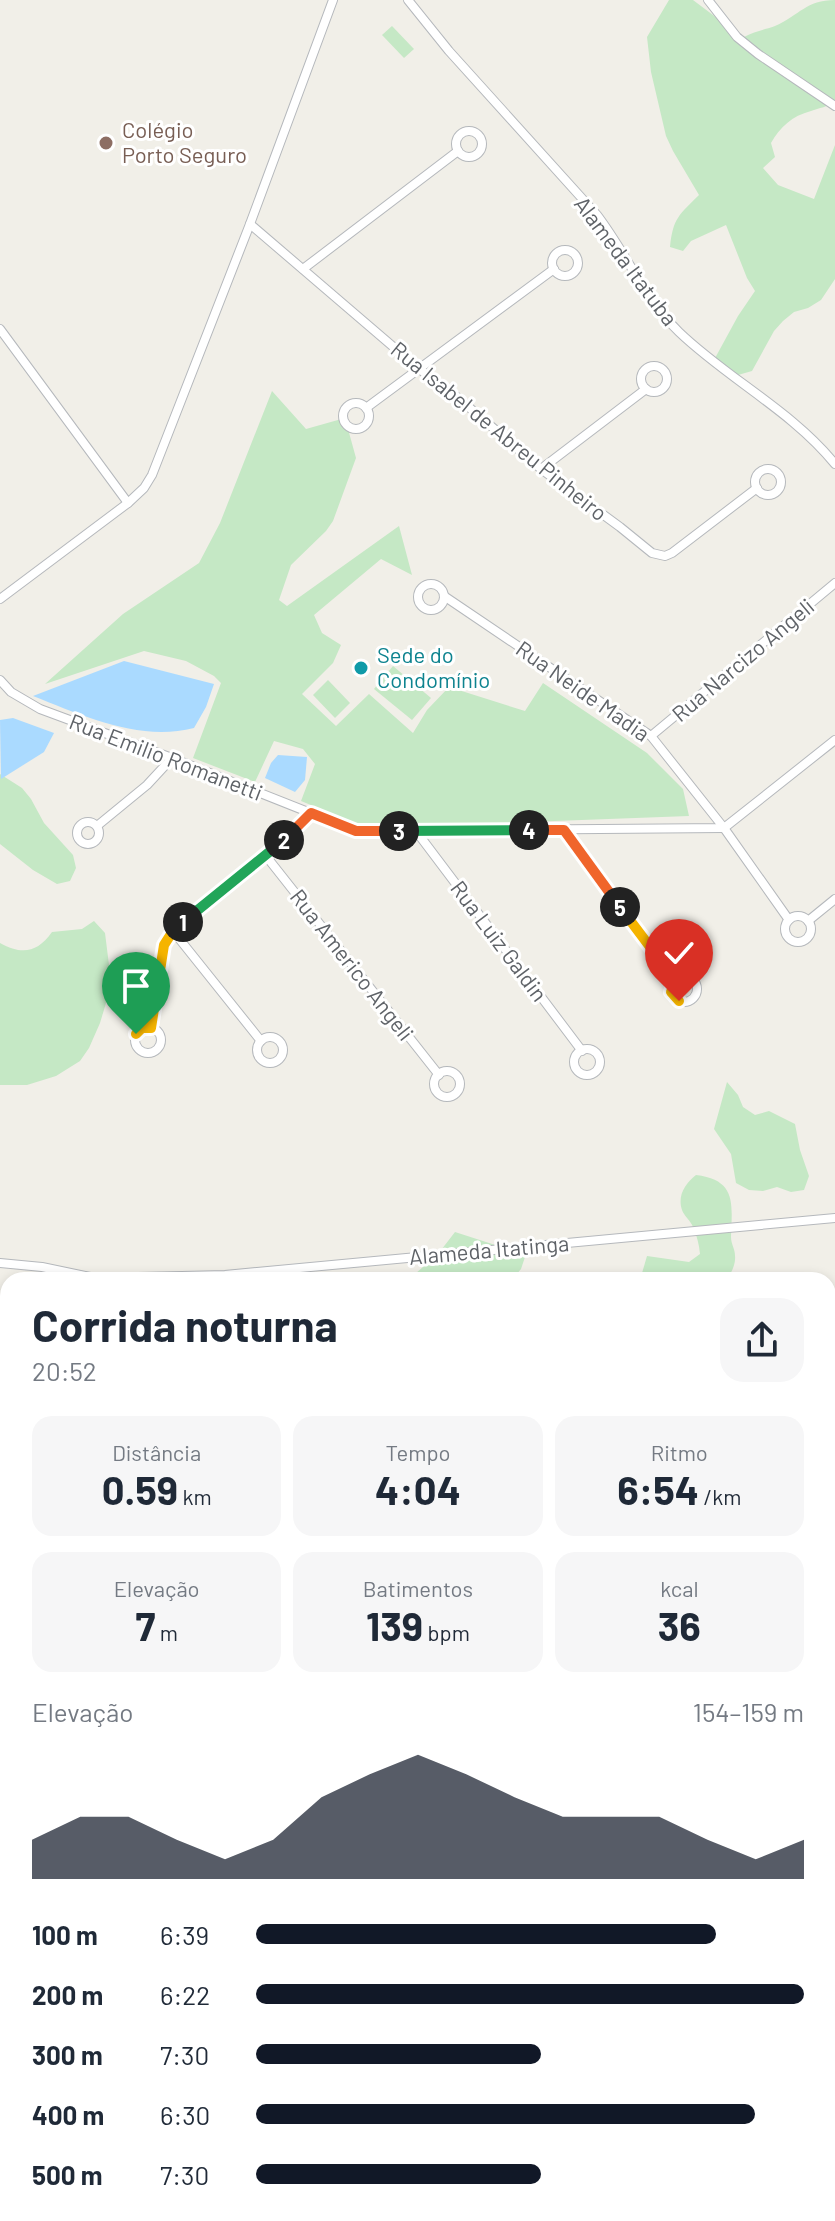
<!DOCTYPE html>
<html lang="pt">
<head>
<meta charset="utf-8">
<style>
  body { margin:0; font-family:Barlow,sans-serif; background:#f6f6f7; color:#1f2937; height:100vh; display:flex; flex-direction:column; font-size:30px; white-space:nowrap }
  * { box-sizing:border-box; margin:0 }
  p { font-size:26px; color:#747a83 }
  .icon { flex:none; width:44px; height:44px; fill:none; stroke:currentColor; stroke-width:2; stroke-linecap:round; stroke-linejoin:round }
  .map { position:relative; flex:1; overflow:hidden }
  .drawer { position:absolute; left:0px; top:1272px; width:836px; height:950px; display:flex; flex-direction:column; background:#fff; border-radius:24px 24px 0 0; box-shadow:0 4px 12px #0003 }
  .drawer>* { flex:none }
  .pin { position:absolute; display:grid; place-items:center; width:68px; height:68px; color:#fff; margin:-82px -34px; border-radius:50% 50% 50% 0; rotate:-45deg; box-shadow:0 0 8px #0007 }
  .pin .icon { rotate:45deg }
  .km { position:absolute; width:40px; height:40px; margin:-20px; border-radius:50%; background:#222; color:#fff; font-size:22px; line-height:40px; text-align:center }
  .round { display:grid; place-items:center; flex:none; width:84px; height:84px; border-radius:24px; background:#f6f6f7 }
  .head { display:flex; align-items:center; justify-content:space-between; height:136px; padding:0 32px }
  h1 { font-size:44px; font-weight:700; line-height:60px }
  .metrics { display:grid; grid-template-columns:repeat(3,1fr); gap:12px; height:136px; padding:8px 32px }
  .metrics div { display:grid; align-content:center; border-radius:20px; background:#f6f6f7; text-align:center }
  .metrics b { font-size:40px; font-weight:700 }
  .metrics small { font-size:22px; font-weight:400 }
  .metrics p { font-size:22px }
  .chart { height:224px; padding:16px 32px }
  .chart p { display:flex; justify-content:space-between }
  .chart svg { width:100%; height:144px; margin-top:8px; fill:#111827; opacity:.7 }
  ul { padding:0 32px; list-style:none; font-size:26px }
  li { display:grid; grid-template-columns:128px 96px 1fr; align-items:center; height:60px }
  li i { height:20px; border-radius:10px; background:#111827 }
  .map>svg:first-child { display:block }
</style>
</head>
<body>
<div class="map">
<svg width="835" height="2221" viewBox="0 0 835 2221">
  <rect width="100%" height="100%" fill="#f1efe8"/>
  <g fill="#c5e8c5">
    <path d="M669,0h24l28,21 11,12 12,4c11,-6 20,-7 31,-11 25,-11 31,-26 60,-26v101c-7,6 -16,7 -24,10 -19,5 -31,16 -40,32l4,14 -12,11 15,17 36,14 21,-54v134l-14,21 -13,8 -14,4 -11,9 -9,10 -22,40 -14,4 -24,-15 24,-44 17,-25 -8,-13 -21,-53 -35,16 -8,10 -13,-4c3,-29 9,-32 29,-52l-26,-44 -7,-15 -15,-64 -4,-35z"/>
    <path d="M392,26l22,23 -10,9 -22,-23z"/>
    <path d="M272,391l34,38 39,-11 11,40 -23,63 -7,10 -35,34 -12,35 8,6 112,-80 13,49 -31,-16 -67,56 8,18 19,12 -8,18 -31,31 34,32 33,-32 44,39 14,-23 22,-23 76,24 18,-28 104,70 36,36 6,27 -322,12 -66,-27 14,-37 -12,-15 -29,-8 -19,41 -62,-24 28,-75 -7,-7 -28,-15 -42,-10 -99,33 78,-70 76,-51 21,-40z"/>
    <path d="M393,666l38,32 -19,22 -38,-31z"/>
    <path d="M328,680l22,23 -15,15 -22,-23z"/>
    <path d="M0,774l22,14 9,11 13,24 29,32 3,13 -6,13 -13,3 -24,-14 -33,-26z"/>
    <path d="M94,921l11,12 4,32v28l-9,30 -11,25 -9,13 -24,15 -29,9h-27v-142c22,12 37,10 52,-11l30,-3z"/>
    <path d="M727,1082l11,13 5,12 12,8 14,-4 26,13 5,26 9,26 -5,14 -13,2 -14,-5 -14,4 -14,-1 -13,-7 -5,-29 -17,-25z"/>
    <path d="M696,1175c41,5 36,29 35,62 0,7 4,12 4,19 1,8 -4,17 -8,24h-87l7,-24 42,6 11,-8c-1,-10 -3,-18 -7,-27 -2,-6 -9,-11 -11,-17 -5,-15 4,-27 14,-35z"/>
    <path d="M455,1232l56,18 14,7 -4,12 -9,11h-104l30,-26z"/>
  </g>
  <g fill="#aadaff">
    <path d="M124,661l90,23 -8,23 -12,21c-55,14 -110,-12 -161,-32z"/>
    <path d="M13,718l41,15 -10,19 -43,27 -1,-59z"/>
    <path d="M278,755l29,2 -2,23 -10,12 -30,-14 6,-15z"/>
  </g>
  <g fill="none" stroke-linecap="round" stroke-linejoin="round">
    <defs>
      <g id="minor">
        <path d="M408,0l41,51 148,164c29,38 48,84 82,117 49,47 113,79 156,132"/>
        <path d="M708,0l29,37 21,17 77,52"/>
        <circle cx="469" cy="144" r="13"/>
        <path d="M250,224l168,144 39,29 84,72 79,58 32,26 13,3 7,-3 85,-65"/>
        <circle cx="565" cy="263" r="13"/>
        <path d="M303,269l155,-118"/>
        <path d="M0,329l128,174"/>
        <circle cx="654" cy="379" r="13"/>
        <circle cx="356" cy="416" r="13"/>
        <path d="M366,408l188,-139"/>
        <path d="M541,469l105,-80"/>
        <circle cx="768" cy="482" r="13"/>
        <circle cx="431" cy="597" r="13"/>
        <path d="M444,596l207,140 73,92 65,92"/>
        <path d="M0,599l128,-96 16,-15 8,-13 98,-251 83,-224"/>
        <path d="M0,680l11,12 29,17 132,49 184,73 368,-3 111,-88"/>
        <path d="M651,736l184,-153"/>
        <circle cx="88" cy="833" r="11"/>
        <path d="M97,826l50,-41 25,-27"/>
        <path d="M564,830l111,150"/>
        <path d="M416,831l166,220"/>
        <path d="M266,856l173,219"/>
        <circle cx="798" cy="929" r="13"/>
        <path d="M808,921l27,-22"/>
        <path d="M173,931l88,110"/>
        <circle cx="684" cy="989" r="13"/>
        <circle cx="148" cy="1040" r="13"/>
        <path d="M151,1028l13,-83 9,-14 10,-9 83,-66 35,-32 10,-11"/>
        <circle cx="270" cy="1050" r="13"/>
        <circle cx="587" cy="1062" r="13"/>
        <circle cx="447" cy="1084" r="13"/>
        <path d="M0,1263l42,4 53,11 130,-3 610,-57"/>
        <path d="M828,1710l7,-1"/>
        <path d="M0,1772l8,23"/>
        <path d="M0,2201l8,-1"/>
      </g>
      <path id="tertiary" d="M0,1926h8"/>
      <g id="secondary">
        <path d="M828,1854l7,-3"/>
        <path d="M828,2141l2,15 -2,11"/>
        <path d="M778,2221l8,-7"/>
      </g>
      <g id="motorway">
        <path d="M828,1773l7,-1"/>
        <path d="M828,1788l7,-1"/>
        <path d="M0,1835l8,-12"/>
        <path d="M0,1845l8,-1"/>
        <path d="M0,1863l8,-1"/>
      </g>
    </defs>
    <use href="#minor" stroke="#b5b8bc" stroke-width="10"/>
    <use href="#tertiary" stroke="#b5b8bc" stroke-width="12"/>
    <use href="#secondary" stroke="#b6babf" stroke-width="13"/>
    <use href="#motorway" stroke="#f9ab00" stroke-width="16"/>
    <use href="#minor" stroke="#fff" stroke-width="8"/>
    <use href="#tertiary" stroke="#fff" stroke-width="10"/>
    <use href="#secondary" stroke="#fff" stroke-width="11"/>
    <use href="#motorway" stroke="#fde293" stroke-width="14"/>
  </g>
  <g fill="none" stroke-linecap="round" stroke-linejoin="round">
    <defs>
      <path id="split-1" d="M136,1034l6,-6h9l13,-83 9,-14 10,-9"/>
      <path id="split-2" d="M183,922l101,-82"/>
      <path id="split-3" d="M284,840l27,-27 45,18h43"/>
      <path id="split-4" d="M399,831l130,-1"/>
      <path id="split-5" d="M529,830h35l56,77"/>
      <path id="split-6" d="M620,907l55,73 -4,12 8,9"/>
    </defs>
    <use href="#split-1" stroke="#fff" stroke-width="16"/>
    <use href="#split-2" stroke="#fff" stroke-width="16"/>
    <use href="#split-3" stroke="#fff" stroke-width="16"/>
    <use href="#split-4" stroke="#fff" stroke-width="16"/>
    <use href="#split-5" stroke="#fff" stroke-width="16"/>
    <use href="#split-6" stroke="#fff" stroke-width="16"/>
    <use href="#split-1" stroke="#f5b400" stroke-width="10"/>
    <use href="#split-2" stroke="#22a559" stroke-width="10"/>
    <use href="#split-3" stroke="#f0652b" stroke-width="10"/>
    <use href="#split-4" stroke="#22a559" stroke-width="10"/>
    <use href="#split-5" stroke="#f0652b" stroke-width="10"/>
    <use href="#split-6" stroke="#f5b400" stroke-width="10"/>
  </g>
  <circle fill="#8d6e63" stroke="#fff" stroke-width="3" cx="106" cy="143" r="8"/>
  <circle fill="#0f9aa8" stroke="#fff" stroke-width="3" cx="361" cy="668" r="8"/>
  <g text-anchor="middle" stroke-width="6" stroke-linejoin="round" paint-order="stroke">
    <g font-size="22" fill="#785e54" stroke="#fff" text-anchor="start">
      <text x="122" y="138">Colégio<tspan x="122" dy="25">Porto Seguro</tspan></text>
    </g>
    <g font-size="22" fill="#5f6368" stroke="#fff">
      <text transform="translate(626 261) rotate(53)" y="8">Alameda Itatuba</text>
      <text transform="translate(499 431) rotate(39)" y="8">Rua Isabel de Abreu Pinheiro</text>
      <text transform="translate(743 660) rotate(-40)" y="8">Rua Narcizo Angeli</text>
      <text transform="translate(583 691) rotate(35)" y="8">Rua Neide Madia</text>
      <text transform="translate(166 757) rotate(21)" y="8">Rua Emilio Romanetti</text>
      <text transform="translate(499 941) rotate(53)" y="8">Rua Luiz Galdin</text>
      <text transform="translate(352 965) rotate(52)" y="8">Rua Americo Angeli</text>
      <text transform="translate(489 1250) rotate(-5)" y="8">Alameda Itatinga</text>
    </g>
    <g font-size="22" fill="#0d838f" stroke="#fff" text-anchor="start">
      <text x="377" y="663">Sede do<tspan x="377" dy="25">Condomínio</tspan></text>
    </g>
  </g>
</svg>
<div class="pin" style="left:136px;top:1034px;background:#1e9e55"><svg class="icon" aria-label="arrive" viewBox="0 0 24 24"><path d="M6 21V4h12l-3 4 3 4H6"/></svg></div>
<div class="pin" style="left:679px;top:1001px;background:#d93025"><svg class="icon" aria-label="check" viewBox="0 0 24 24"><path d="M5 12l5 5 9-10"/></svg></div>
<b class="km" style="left:183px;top:922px">1</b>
<b class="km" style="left:284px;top:840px">2</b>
<b class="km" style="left:399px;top:831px">3</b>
<b class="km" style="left:529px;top:830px">4</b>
<b class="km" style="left:620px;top:907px">5</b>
<section class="drawer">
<div class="head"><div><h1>Corrida noturna</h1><p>20:52</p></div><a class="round"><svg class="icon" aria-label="share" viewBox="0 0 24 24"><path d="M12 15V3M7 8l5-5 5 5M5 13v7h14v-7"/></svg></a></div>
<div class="metrics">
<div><p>Distância</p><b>0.59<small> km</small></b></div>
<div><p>Tempo</p><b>4:04</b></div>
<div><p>Ritmo</p><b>6:54<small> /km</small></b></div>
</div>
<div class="metrics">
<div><p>Elevação</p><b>7<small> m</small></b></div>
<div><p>Batimentos</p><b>139<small> bpm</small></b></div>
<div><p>kcal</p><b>36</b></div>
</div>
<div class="chart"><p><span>Elevação</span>154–159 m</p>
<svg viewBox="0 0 160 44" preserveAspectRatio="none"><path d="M0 44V32L10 25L20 25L30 32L40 38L50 32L60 19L70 12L80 6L90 12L100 19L110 25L120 25L130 25L140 32L150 38L160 32V44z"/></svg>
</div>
<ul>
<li><b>100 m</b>6:39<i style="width:84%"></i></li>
<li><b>200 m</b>6:22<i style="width:100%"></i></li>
<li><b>300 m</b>7:30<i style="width:52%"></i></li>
<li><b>400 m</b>6:30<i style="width:91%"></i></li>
<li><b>500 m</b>7:30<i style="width:52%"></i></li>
</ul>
</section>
</div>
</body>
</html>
